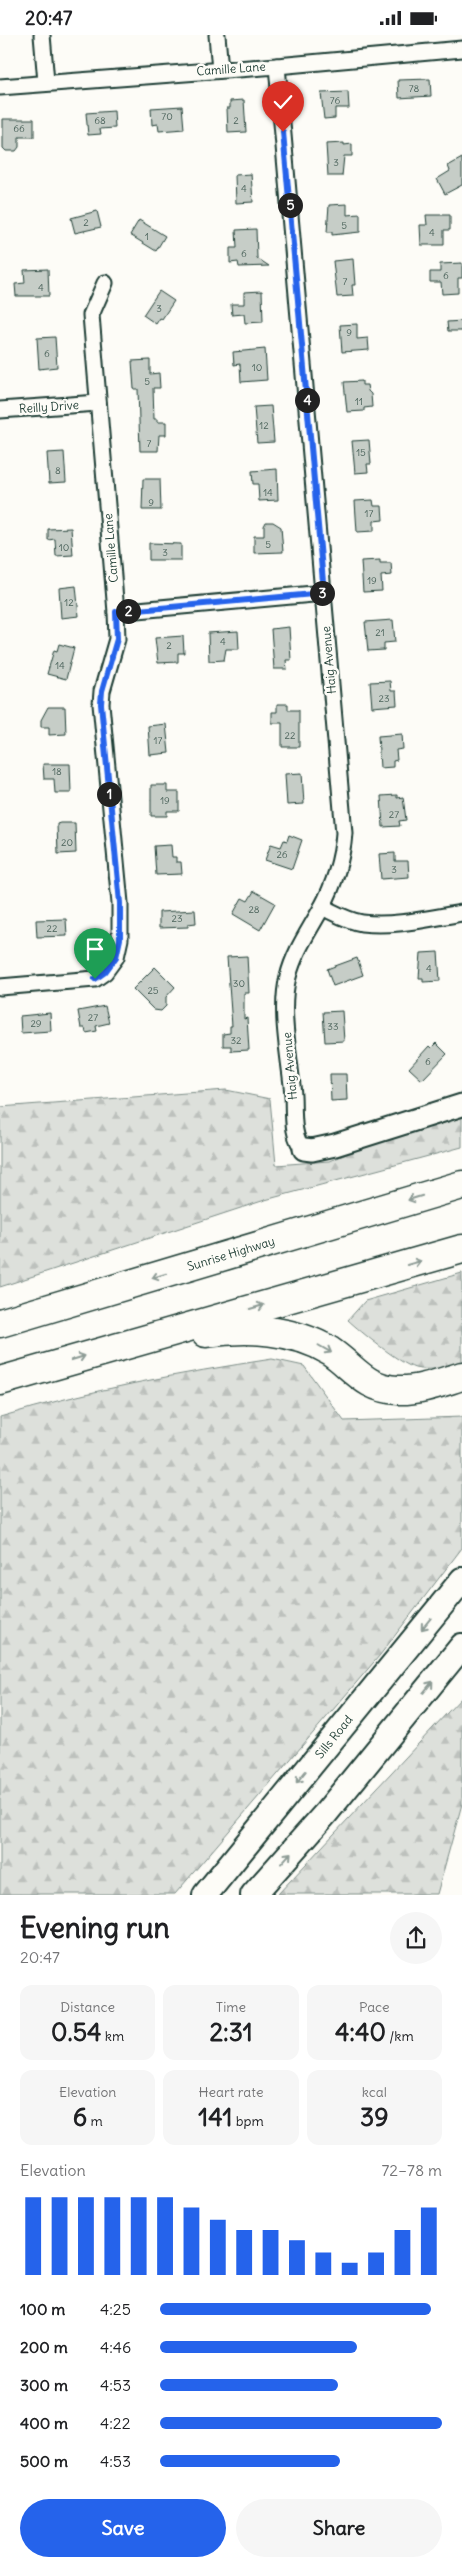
<!DOCTYPE html>
<html lang="en">
<head>
<meta charset="utf-8">
<style>
  body { margin:0; font-family:Delius,sans-serif; background:#f6f6f6; color:#202124; height:100vh; display:flex; flex-direction:column; font-size:19px; white-space:nowrap }
  * { box-sizing:border-box; margin:0 }
  p { font-size:16px; color:#757577 }
  .icon { flex:none; width:28px; height:28px; fill:none; stroke:currentColor; stroke-width:2; stroke-linecap:round; stroke-linejoin:round }
  .map { position:relative; height:1860px; overflow:hidden }
  .drawer { display:flex; flex-direction:column; background:#fff; flex:1 }
  .drawer>* { flex:none }
  .pin { position:absolute; display:grid; place-items:center; width:42px; height:42px; color:#fff; margin:-51px -21px; border-radius:50% 50% 50% 0; rotate:-45deg; box-shadow:0 0 5px #0007 }
  .pin .icon { rotate:45deg }
  .km { position:absolute; width:25px; height:25px; margin:-12px; border-radius:50%; background:#222; color:#fff; font-size:14px; line-height:25px; text-align:center }
  .round { display:grid; place-items:center; flex:none; width:52px; height:52px; border-radius:26px; background:#f6f6f6 }
  .overview { display:flex; align-items:center; justify-content:space-between; height:85px; padding:0 20px }
  h1 { font-size:28px; font-weight:700; line-height:38px }
  .metrics { display:grid; grid-template-columns:repeat(3,1fr); gap:8px; height:85px; padding:5px 20px }
  .metrics div { display:grid; align-content:center; border-radius:12px; background:#f6f6f6; text-align:center }
  .metrics b { font-size:25px; font-weight:700 }
  .metrics small { font-size:14px; font-weight:400 }
  .metrics p { font-size:14px }
  .chart { height:140px; padding:10px 20px }
  .chart p { display:flex; justify-content:space-between }
  .chart svg { width:100%; height:90px; margin-top:5px; stroke:#2563eb; stroke-width:6 }
  .button { display:flex; gap:10px; margin-top:auto; padding:10px 20px }
  .button a { flex:1; height:58px; border-radius:30px; background:#2563eb; color:#fff; font-size:20px; font-weight:700; line-height:58px; text-align:center }
  .button a+a { background:#f6f6f6; color:#202124 }
  ul { padding:0 20px; list-style:none; font-size:16px }
  li { display:grid; grid-template-columns:80px 60px 1fr; align-items:center; height:38px }
  li i { height:12px; border-radius:6px; background:#2563eb }
  .status { display:flex; justify-content:space-between; align-items:center; height:35px; padding:0 25px; background:#fff; direction:ltr }
  .status svg { height:14px; fill:currentColor }
  .map>svg:first-child { display:block }
</style>
</head>
<body>
<div class="status"><b>20:47</b><svg viewBox="0 0 49 12"><path d="M0 12V9h3v3zM5 12V6h3v6zM10 12V3h3v9zM15 12V0h3v12zM26 1h20v11H26zM47 4h2v5h-2z"/></svg></div>
<div class="map">
<svg width="462" height="1860" viewBox="0 0 462 1860">
  <defs>
    <pattern id="forest-firs" width="22" height="20" patternUnits="userSpaceOnUse" patternTransform="scale(1.25)"><rect width="22" height="20" fill="#dde0db"/><path d="M5 1l3.5 6h-7zM16 11l3.5 6h-7z" fill="#bdc1bd"/></pattern>
  </defs>
  <rect width="100%" height="100%" fill="#fdfcf7"/>
  <filter id="ink" filterUnits="userSpaceOnUse"><feTurbulence type="fractalNoise" baseFrequency=".02" numOctaves="2"/><feDisplacementMap in="SourceGraphic" scale="10" xChannelSelector="R" yChannelSelector="G"/><feConvolveMatrix kernelMatrix="1 2 1 2 8 2 1 2 1" color-interpolation-filters="sRGB"/></filter>
  <g filter="url(#ink)">
    <g fill="url(#forest-firs)" stroke="#7e8e88">
      <path d="M226,1055l44,9 6,66 53,-4 133,-52v38l-197,53 -265,87v-180z"/>
      <path d="M462,1238v92c-10,3 -37,6 -47,3 -16,-5 -54,-36 -67,-48l17,-19z"/>
      <path d="M272,1324l32,7 40,55 118,-4v131l-82,107 -205,239h-175v-477c88,-27 181,-44 272,-58z"/>
      <path d="M462,1662v107l-25,90h-159z"/>
    </g>
    <g fill="#c6cdc7" stroke="#1f3d34">
      <path d="M430,44l1,17 -32,2 -1,-18z"/>
      <path d="M348,57l1,16h-14v10l-11,1 -3,-26z"/>
      <path d="M244,65l2,32 -18,1 -1,-25h3v-7z"/>
      <path d="M182,71l2,23 -25,2 -1,-7 -6,1 -1,-17z"/>
      <path d="M114,76l1,17 -15,1 1,5 -13,1 -2,-22z"/>
      <path d="M3,84h31v18h-15v10l-3,4h-10l-3,-3z"/>
      <path d="M344,108v2l8,-1v12h-8l-2,20h-14l-2,-32z"/>
      <path d="M462,123v27l-17,9 -8,-15 13,-8 -2,-5z"/>
      <path d="M251,139l2,28 -17,1 -1,-28z"/>
      <path d="M347,169v11l13,-1v18l-28,3v-3h-5l2,-27z"/>
      <path d="M97,176l4,16 -26,6 -4,-15z"/>
      <path d="M426,180h24v15h-6v15h-23l-1,-20h7z"/>
      <path d="M139,185l26,16 -9,15 -26,-16z"/>
      <path d="M256,194l1,29 12,8 -30,1 -1,-5 -8,1v-15h7l-1,-18z"/>
      <path d="M353,224l2,26h-3l1,11 -16,1 -4,-36z"/>
      <path d="M462,228v15h-4v15l-16,1 -1,-12h-11v-10h10v-8z"/>
      <path d="M48,234l1,27h-33l-1,-12 10,-1 -1,-13z"/>
      <path d="M159,256l15,10 -12,18 -2,-1 -4,6 -13,-9z"/>
      <path d="M262,256l1,31 -18,1 -1,-9 -12,1 -1,-11h13v-12z"/>
      <path d="M462,286v10h-14l-1,-9z"/>
      <path d="M357,289v15l11,-1 1,12 -27,2 -2,-27z"/>
      <path d="M55,302l2,30 -18,2 -2,-31z"/>
      <path d="M265,314l2,31 -26,2 -1,-18 -6,1 -1,-13z"/>
      <path d="M150,325v14l9,-1 1,15h-7l1,31h3v3h9v13h-7l-1,16h-18l-2,-62h-4l-2,-28z"/>
      <path d="M362,346v4h5l1,6 3,3 1,13 -8,1v3l-17,1 -3,-30z"/>
      <path d="M271,371l3,36 -17,1 -3,-36z"/>
      <path d="M369,405l2,24h-4l1,8 -13,1 -3,-32z"/>
      <path d="M64,417l2,30 -17,1 -2,-30z"/>
      <path d="M277,434l1,31 -19,1 -1,-17h-5l-1,-13z"/>
      <path d="M143,444h17l1,31h-19z"/>
      <path d="M373,465l1,6h8l1,14 -9,1v10l-17,1 -2,-31z"/>
      <path d="M266,487h7l8,5 2,25 -29,1v-17h10v-10z"/>
      <path d="M71,493l2,27 -17,1 -1,-17 -7,1v-11z"/>
      <path d="M149,508l32,1v16h-32z"/>
      <path d="M380,525v3h11l1,12 -11,1 1,15 -19,1 -2,-31z"/>
      <path d="M76,551l3,30 -18,2 -2,-30z"/>
      <path d="M393,585l2,22 -11,1v7l-16,1 -3,-29z"/>
      <path d="M289,592l2,33h-5l1,9h-13l-3,-40z"/>
      <path d="M238,596l1,18h-13l-2,11 -15,1 -1,-28z"/>
      <path d="M183,601l1,17h-6v9l-20,1 -3,-25z"/>
      <path d="M59,609l15,4 -8,31 -19,-5 7,-24 3,1z"/>
      <path d="M390,646l1,10h5l1,14 -25,2 -2,-25z"/>
      <path d="M277,669h11v6h11v37h-17v-24h-10v-11h5z"/>
      <path d="M48,672h17l1,27 -17,1v-8h-8v-7z"/>
      <path d="M166,689l3,29 -19,2 -2,-29z"/>
      <path d="M402,699l1,15 -7,1 1,10 -4,1v6l-13,1 -2,-32z"/>
      <path d="M43,729h27l1,29h-16l-1,-14h-10z"/>
      <path d="M302,738l2,31 -17,1 -2,-31z"/>
      <path d="M151,750h16v7h12v19h-12v5h-16z"/>
      <path d="M397,760v3l6,-1 3,23 -7,1 1,5 -17,1 -2,-31z"/>
      <path d="M60,788h15l1,30 -18,1 -1,-30z"/>
      <path d="M289,800l13,5 -10,29 -27,-9 6,-16 10,3 3,-7 3,1z"/>
      <path d="M171,810l1,12h4v5h5l1,12 -26,1 -2,-29z"/>
      <path d="M395,818v8h13l1,16 -28,2 -2,-25z"/>
      <path d="M254,856l21,12 -15,27 -27,-16 9,-16 6,3z"/>
      <path d="M195,875l1,13 -8,1v3l-29,1v-16z"/>
      <path d="M66,884l1,17 -30,1 -1,-17z"/>
      <path d="M438,917l2,29 -17,1v-4h-4l2,-25z"/>
      <path d="M247,921l2,37h-5v26l3,-1 2,32 -18,1v-5h-8v-12l7,-1v-7h2l-5,-69z"/>
      <path d="M357,923l6,17 -30,11 -6,-17z"/>
      <path d="M155,932l20,20 -9,10v9l-5,5 -7,-1 -21,-21z"/>
      <path d="M105,971l4,17 -13,3 1,5 -11,2 -1,-5h-4l-3,-17z"/>
      <path d="M342,976l2,30 -19,1 -2,-30z"/>
      <path d="M50,978l1,18 -30,2 -1,-17z"/>
      <path d="M436,1008l11,11 -25,26 -13,-12 20,-22 2,2z"/>
      <path d="M330,1039h16l1,26 -16,1z"/>
    </g>
    <g fill="none" stroke-linecap="round" stroke-linejoin="round">
      <defs>
        <g id="street">
          <path d="M42,0l4,47"/>
          <path d="M217,0l3,35"/>
          <path d="M277,31l67,767c-2,28 -10,52 -23,76 -12,22 -27,43 -33,68 -9,34 2,82 5,118 1,15 -2,43 11,54"/>
          <path d="M0,52l277,-21 185,-17"/>
          <path d="M0,375l98,-7"/>
          <path d="M116,577l208,-19"/>
          <path d="M322,872c13,6 26,14 40,16 33,4 68,-5 100,-10"/>
          <path d="M0,952l95,-8 10,-7 11,-15 4,-18v-36l-19,-199 1,-13 15,-52 -1,-27 -25,-297 14,-32"/>
        </g>
        <path id="secondary" d="M304,1114l8,1 23,-5 127,-40"/>
        <g id="primary">
          <path d="M205,1860l257,-315"/>
          <path d="M253,1860l73,-82 136,-167"/>
        </g>
        <g id="highway">
          <path d="M0,1288l462,-138"/>
          <path d="M206,1298c41,-6 88,-4 124,18 25,17 34,37 68,39 21,1 44,-8 64,-14"/>
          <path d="M0,1346l462,-132"/>
        </g>
      </defs>
      <use href="#street" stroke="#1f3d34" stroke-width="19"/>
      <use href="#secondary" stroke="#1f3d34" stroke-width="25"/>
      <use href="#primary" stroke="#1f3d34" stroke-width="28"/>
      <use href="#highway" stroke="#1f3d34" stroke-width="31"/>
      <use href="#street" stroke="#fdfcf7" stroke-width="15"/>
      <use href="#secondary" stroke="#fdfcf7" stroke-width="21"/>
      <use href="#primary" stroke="#fdfcf7" stroke-width="24"/>
      <use href="#highway" stroke="#fdfcf7" stroke-width="28"/>
    </g>
    <defs><path id="oneway-shaft" d="M-6 0H5M1.5-3L5.5 0L1.5 3" fill="none" stroke-width="1.6" stroke-linecap="round" stroke-linejoin="round" transform="scale(1.25)"/></defs>
    <g stroke="#8e9c96">
      <use href="#oneway-shaft" transform="translate(415 1163) rotate(163)"/>
      <use href="#oneway-shaft" transform="translate(414 1228) rotate(-16)"/>
      <use href="#oneway-shaft" transform="translate(159 1241) rotate(163)"/>
      <use href="#oneway-shaft" transform="translate(257 1272) rotate(-16)"/>
      <use href="#oneway-shaft" transform="translate(325 1314) rotate(30)"/>
      <use href="#oneway-shaft" transform="translate(78 1323) rotate(-17)"/>
      <use href="#oneway-shaft" transform="translate(426 1589) rotate(129)"/>
      <use href="#oneway-shaft" transform="translate(428 1652) rotate(-51)"/>
      <use href="#oneway-shaft" transform="translate(301 1742) rotate(129)"/>
      <use href="#oneway-shaft" transform="translate(286 1823) rotate(-48)"/>
    </g>
  </g>
  <g fill="none" stroke-linecap="round" stroke-linejoin="round" filter="url(#ink)">
    <defs>
      <path id="route" d="M95,944l10,-7 11,-15 4,-18v-36l-19,-199 1,-13 15,-52 -1,-27 208,-19 -41,-461"/>
    </defs>
    <use href="#route" stroke="#fff" stroke-width="10"/>
    <use href="#route" stroke="#2563eb" stroke-width="6"/>
  </g>
  <g text-anchor="middle" stroke-width="5" stroke-linejoin="round" paint-order="stroke">
    <g font-size="10" fill="#496159">
      <text x="414" y="57">78</text>
      <text x="335" y="69">76</text>
      <text x="167" y="85">70</text>
      <text x="100" y="89">68</text>
      <text x="236" y="89">2</text>
      <text x="19" y="97">66</text>
      <text x="336" y="131">3</text>
      <text x="244" y="157">4</text>
      <text x="86" y="191">2</text>
      <text x="344" y="194">5</text>
      <text x="432" y="201">4</text>
      <text x="147" y="205">1</text>
      <text x="244" y="222">6</text>
      <text x="446" y="244">6</text>
      <text x="345" y="250">7</text>
      <text x="41" y="256">4</text>
      <text x="159" y="277">3</text>
      <text x="349" y="301">9</text>
      <text x="47" y="322">6</text>
      <text x="257" y="336">10</text>
      <text x="147" y="350">5</text>
      <text x="359" y="370">11</text>
      <text x="264" y="394">12</text>
      <text x="149" y="412">7</text>
      <text x="361" y="421">15</text>
      <text x="58" y="439">8</text>
      <text x="268" y="461">14</text>
      <text x="151" y="471">9</text>
      <text x="369" y="482">17</text>
      <text x="268" y="513">5</text>
      <text x="64" y="516">10</text>
      <text x="165" y="521">3</text>
      <text x="372" y="549">19</text>
      <text x="69" y="571">12</text>
      <text x="380" y="601">21</text>
      <text x="223" y="610">4</text>
      <text x="169" y="614">2</text>
      <text x="60" y="634">14</text>
      <text x="384" y="667">23</text>
      <text x="290" y="704">22</text>
      <text x="158" y="709">17</text>
      <text x="57" y="740">18</text>
      <text x="165" y="769">19</text>
      <text x="394" y="783">27</text>
      <text x="67" y="811">20</text>
      <text x="282" y="823">26</text>
      <text x="394" y="838">3</text>
      <text x="254" y="878">28</text>
      <text x="177" y="887">23</text>
      <text x="52" y="897">22</text>
      <text x="429" y="937">4</text>
      <text x="239" y="952">30</text>
      <text x="153" y="959">25</text>
      <text x="93" y="986">27</text>
      <text x="36" y="992">29</text>
      <text x="333" y="995">33</text>
      <text x="236" y="1009">32</text>
      <text x="428" y="1030">6</text>
    </g>
    <g font-size="12" fill="#1f3d34" stroke="#fdfcf7">
      <text transform="translate(231 34) rotate(-4)" y="4">Camille Lane</text>
      <text transform="translate(49 372) rotate(-4)" y="4">Reilly Drive</text>
      <text transform="translate(111 513) rotate(-95)" y="4">Camille Lane</text>
      <text transform="translate(329 625) rotate(-95)" y="4">Haig Avenue</text>
      <text transform="translate(290 1031) rotate(-95)" y="4">Haig Avenue</text>
      <text transform="translate(231 1219) rotate(-17)" y="4">Sunrise Highway</text>
      <text transform="translate(334 1702) rotate(-51)" y="4">Sills Road</text>
    </g>
  </g>
</svg>
<div class="pin" style="left:95px;top:944px;background:#1e9e55"><svg class="icon" aria-label="arrive" viewBox="0 0 24 24"><path d="M6 21V4h12l-3 4 3 4H6"/></svg></div>
<div class="pin" style="left:283px;top:97px;background:#d93025"><svg class="icon" aria-label="check" viewBox="0 0 24 24"><path d="M5 12l5 5 9-10"/></svg></div>
<b class="km" style="left:109px;top:759px">1</b>
<b class="km" style="left:128px;top:576px">2</b>
<b class="km" style="left:322px;top:558px">3</b>
<b class="km" style="left:307px;top:365px">4</b>
<b class="km" style="left:290px;top:170px">5</b>
</div>
<section class="drawer">
<div class="overview"><div><h1>Evening run</h1><p>20:47</p></div><a class="round"><svg class="icon" aria-label="share" viewBox="0 0 24 24"><path d="M12 15V3M7 8l5-5 5 5M5 13v7h14v-7"/></svg></a></div>
<div class="metrics">
<div><p>Distance</p><b>0.54<small> km</small></b></div>
<div><p>Time</p><b>2:31</b></div>
<div><p>Pace</p><b>4:40<small> /km</small></b></div>
</div>
<div class="metrics">
<div><p>Elevation</p><b>6<small> m</small></b></div>
<div><p>Heart rate</p><b>141<small> bpm</small></b></div>
<div><p>kcal</p><b>39</b></div>
</div>
<div class="chart"><p><span>Elevation</span>72–78 m</p>
<svg viewBox="0 0 160 44" preserveAspectRatio="none"><path d="M5 44V6M15 44V6M25 44V6M35 44V6M45 44V6M55 44V6M65 44V11M75 44V17M85 44V22M95 44V22M105 44V27M115 44V33M125 44V38M135 44V33M145 44V22M155 44V11"/></svg>
</div>
<ul>
<li><b>100 m</b>4:25<i style="width:96%"></i></li>
<li><b>200 m</b>4:46<i style="width:70%"></i></li>
<li><b>300 m</b>4:53<i style="width:63%"></i></li>
<li><b>400 m</b>4:22<i style="width:100%"></i></li>
<li><b>500 m</b>4:53<i style="width:64%"></i></li>
</ul>
<div class="button"><a>Save</a><a>Share</a></div>
</section>
</body>
</html>
